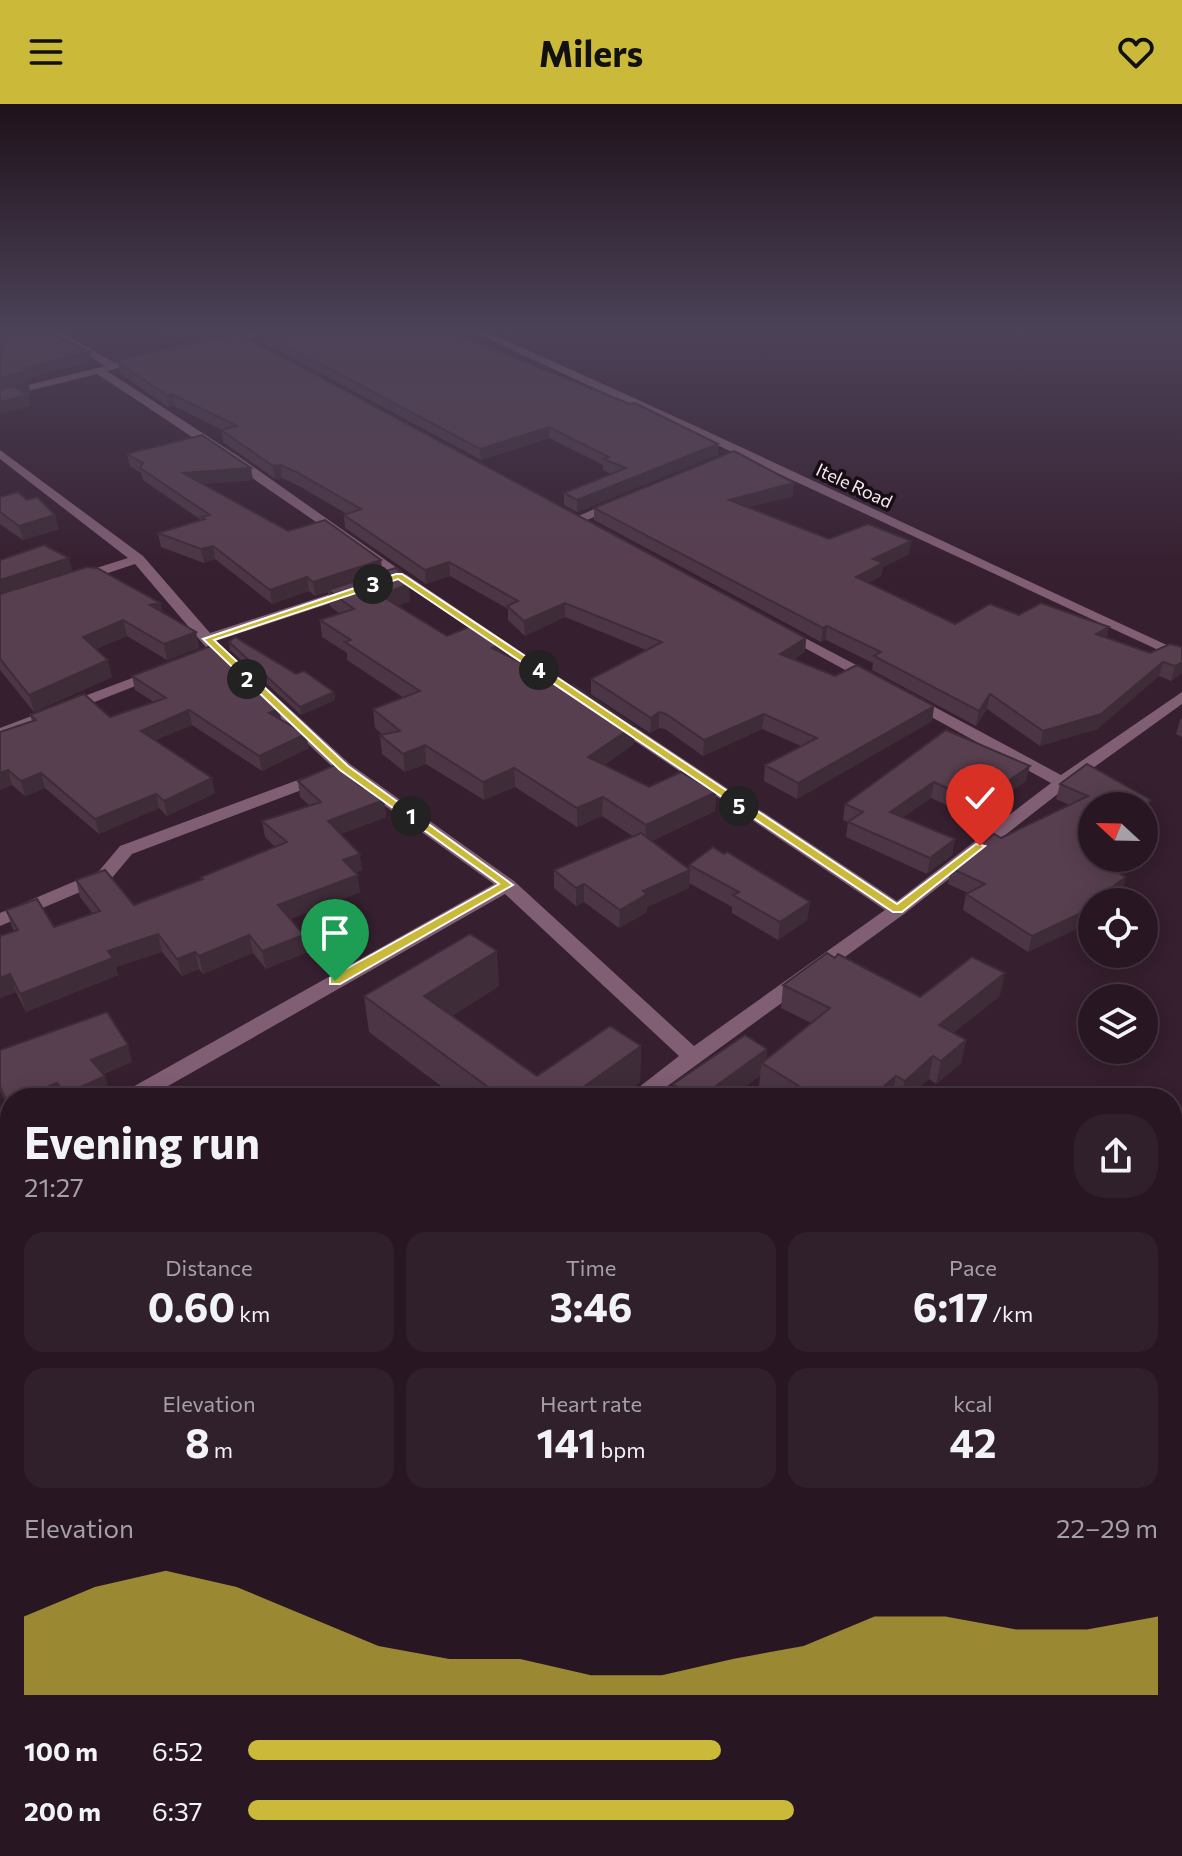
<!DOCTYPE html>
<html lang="en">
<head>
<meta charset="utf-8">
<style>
  body { margin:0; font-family:Commissioner,sans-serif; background:#30202b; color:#f1f3f6; height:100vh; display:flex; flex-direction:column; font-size:30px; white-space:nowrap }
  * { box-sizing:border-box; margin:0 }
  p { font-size:26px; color:#a59fa6 }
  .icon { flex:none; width:44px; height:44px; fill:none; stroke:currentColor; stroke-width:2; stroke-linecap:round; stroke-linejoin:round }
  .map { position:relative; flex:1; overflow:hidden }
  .details { position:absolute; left:0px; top:984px; width:1182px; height:768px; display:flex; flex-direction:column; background:#281723; border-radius:32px 32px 0 0; box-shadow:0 4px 20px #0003,0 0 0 2px #443641 }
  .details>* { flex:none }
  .needle { width:52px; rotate:292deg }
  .fabs { position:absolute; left:1078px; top:688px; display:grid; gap:16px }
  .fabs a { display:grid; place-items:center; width:80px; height:80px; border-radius:50%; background:#281723; box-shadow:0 4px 20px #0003,0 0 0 2px #443641; font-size:40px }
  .pin { position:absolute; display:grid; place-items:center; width:68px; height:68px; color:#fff; margin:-82px -34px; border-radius:50% 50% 50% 0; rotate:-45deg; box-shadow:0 0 8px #0007 }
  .pin .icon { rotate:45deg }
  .km { position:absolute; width:40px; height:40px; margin:-20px; border-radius:50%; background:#222; color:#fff; font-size:22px; line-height:40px; text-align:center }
  .round { display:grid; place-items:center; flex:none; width:84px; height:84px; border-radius:32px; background:#30202b }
  .head { display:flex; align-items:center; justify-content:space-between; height:136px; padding:0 24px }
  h1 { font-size:44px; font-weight:700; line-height:60px }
  .metrics { display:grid; grid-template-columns:repeat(3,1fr); gap:12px; height:136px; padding:8px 24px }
  .metrics div { display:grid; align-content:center; border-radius:20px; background:#30202b; text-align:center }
  .metrics b { font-size:40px; font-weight:700 }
  .metrics small { font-size:22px; font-weight:400 }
  .metrics p { font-size:22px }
  .chart { height:224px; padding:16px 24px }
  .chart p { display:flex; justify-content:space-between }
  .chart svg { width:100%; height:144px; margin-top:8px; fill:#cbb939; opacity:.7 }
  ul { padding:0 24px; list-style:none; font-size:26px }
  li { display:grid; grid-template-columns:128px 96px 1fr; align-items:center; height:60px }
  li i { height:20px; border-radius:10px; background:#cbb939 }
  header { display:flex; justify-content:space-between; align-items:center; height:104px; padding:0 24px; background:#cbb939; color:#111; font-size:36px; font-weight:700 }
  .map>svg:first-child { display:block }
</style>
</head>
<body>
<header><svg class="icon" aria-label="menu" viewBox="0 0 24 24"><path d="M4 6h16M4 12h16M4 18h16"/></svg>Milers<svg class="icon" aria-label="heart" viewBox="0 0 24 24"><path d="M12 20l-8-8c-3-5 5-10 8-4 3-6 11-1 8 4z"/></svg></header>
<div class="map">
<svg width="1182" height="1752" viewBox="0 0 1182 1752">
  <rect width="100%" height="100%" fill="#361f2f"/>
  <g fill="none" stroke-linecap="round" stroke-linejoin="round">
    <g fill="#805e74" fill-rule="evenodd">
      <path d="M42,223h10l63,36 32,-6v4l-40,10 131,85 166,117 178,120 -8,5 -5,-2c-158,-106 -312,-218 -472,-322l-97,24v-6l105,-26z"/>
      <path d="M277,223h16l-75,18 -5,-3z"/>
      <path d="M463,223h12c237,104 471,217 707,325v9z"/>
      <path d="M0,346l143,106 67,77 138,-45h10v6l-142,47 134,123 164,117 180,165 191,-136 -277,-187v-6h12l277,184 154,-118 -145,-80v-6h10l145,78 121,-83v12l-114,82 -164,128 -253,184h-26l54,-42 -174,-162 -358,204h-28l3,-5 372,-209 -156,-112 -127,-119 -76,-89 -54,18h-10v-6l57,-18 -128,-99z"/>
      <path d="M619,394l4,1v6l-41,17 -10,-3z"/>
      <path d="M784,523l97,51 3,3 -3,3h-10l-92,-50 -2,-3z"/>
      <path d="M156,565l7,4 -2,3 -161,63v-11z"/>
      <path d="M322,667l8,5 -2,4 -196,74 -21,25 -111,47v-13l99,-42 21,-25z"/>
      <path d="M10,1059v21l-10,4v-21z"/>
      <path d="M10,1446v32l-10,4v-32z"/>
      <path d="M1172,1525l10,4v33l-10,-4z"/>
      <path d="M461,1742h39l-4,10h-39z"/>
    </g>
  </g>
  <g fill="#4c3645">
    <path d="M149,222h83l1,6 -47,12z"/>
    <path d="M257,226l202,6 259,108v11l-141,57 -13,-7v-12l47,-19 -8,-4v-5l-54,-27 -68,22 -223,-120z"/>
    <path d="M117,257l689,277 -1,14 -11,7 41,17 99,30 -2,15 -135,78 -33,-18 1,-16 36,-19 -39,-17 -59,27 -38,-27 -6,-1 -9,5 -59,-39v-15l55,-29 -81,-33 -40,19 -17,-16v-11l-58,-33 -24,8 -81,-56 -1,-13 3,-1 -48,-28 -17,-8 -7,1 -52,-37 -1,-12 -48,-24 -6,1 -48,-34z"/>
    <path d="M127,350l126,26 -50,4 85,47 93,29 1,12 23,10 5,19 -13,5 50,30 54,16 133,74v18l-30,21 45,22 67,5 -1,19 -63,30 37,28v-4l121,37 -3,18 -29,20 -46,-27v-6l-43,-24v5l-42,19v5l-28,16 -35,-26 -8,4 -22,-18v-18l80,-33 -32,-21 -25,11 -62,-40 -31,13 -58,-36 -21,8 -23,-18 -2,-19h3l-8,-7 -2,-19 31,-11 -57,-38v-7l-25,-16 -2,-17 20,-6 -10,-8 -2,-14 -13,4 -6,-5 -37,13 -57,-45 -11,4 -43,-16 -3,-14 43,-13 -58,-40 -2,-7 -11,-7z"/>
    <path d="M793,392l-45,11 81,32 80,15 -26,13 -2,9 -13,7 87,41 64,-9 87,22 44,16 32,-6v26l-11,8 -12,-5 -62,53 -57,17 -53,-37 -11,17 -104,-56 1,-7 -47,-23 -5,2 -227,-122v-12z"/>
    <path d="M0,393l59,32 -36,11 -23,-16z"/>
    <path d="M0,456l72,11 88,32 3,10 33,19 3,16 -32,12 -40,-24 -31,13 16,28 -78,35 -34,-42z"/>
    <path d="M229,538l105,50 1,8 -34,15 -71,-65z"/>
    <path d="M132,572l149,44 28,28 -47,23 -70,-46 -37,15 60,53 -48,23 -8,-8 -60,26 -54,-46 -20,8 -13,-11 -12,5v-58l32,-11 -2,-6 80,2 44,-15 -19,-12z"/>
    <path d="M1182,614v19l-6,-3 4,-14z"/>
    <path d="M946,626l80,51 -52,36 -43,-19 -29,20 53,21 -3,16 -25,19 -81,-37 2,-15 -5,-2 2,-16z"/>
    <path d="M298,677l65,7 21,12 2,17 -45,17 21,36 -7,3 5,19 -70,27 17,33 -41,17 -13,-16 -50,21 -4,-5 -17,7 -20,-24 -46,15 2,8 -92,37 -10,-20 -16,6 14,-66 -8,-22 48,17 39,-13 -13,-17 -4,-17 58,25 67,-25v-3l74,-30 -10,-10 -3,-16 47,-16 -9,-8z"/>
    <path d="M1060,680l86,31 -54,-9 30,86 -50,39 -44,21 -65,-42 3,-16 2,-1 -20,-9 3,-16 50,-30 69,-33 -14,-6z"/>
    <path d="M835,854l85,39 80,-1 -47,37 13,7 -5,23 -25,21 -7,-5 -22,19h-130l-18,-12 1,-10 -28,20 4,2h-64l1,-14 94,-35 -1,11 45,-37 -30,-15 2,-23z"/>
    <path d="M499,882l-47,30 85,60 104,-30 -1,36 -22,16h-161l-88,-66 -5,-36z"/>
    <path d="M0,946l132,12 -29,12 7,18 -12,6h-88v14l-10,-21z"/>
    <path d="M10,1248v37l-10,-23v-6z"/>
    <path d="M1172,1272l10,7v212l-10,11z"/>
    <path d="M1066,1742h106l10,10h-105z"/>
  </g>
  <g fill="#3e2c38">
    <path d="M220,222h12l1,6 -47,12 -2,-9z"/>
    <path d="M90,248l2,10 -61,15 1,4 -32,9v-12l24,-10z"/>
    <path d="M28,279l3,11 -15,4 -2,-11z"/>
    <path d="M172,290l2,12 -6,1 -2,-12z"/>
    <path d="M28,291l3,11 -31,8v-12z"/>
    <path d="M549,323v11l-68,22 -1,-11z"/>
    <path d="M718,340v11l-141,57v-12z"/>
    <path d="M281,361l1,13 -7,1 -2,-13z"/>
    <path d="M251,364l2,12 -68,5 -2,-12z"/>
    <path d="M794,379l-1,13 -65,17 1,-13z"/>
    <path d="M55,411l4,14 -36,11 -4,-14z"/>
    <path d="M911,437l-2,13 -26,13 -2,9 -27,14 2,-13 17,-18z"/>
    <path d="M213,442l2,13 -11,4 -3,-14z"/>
    <path d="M69,454l4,15 -73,24v-17z"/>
    <path d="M381,456l1,14 -54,16v2l-13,4 -2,-14z"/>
    <path d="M449,458l1,14 -24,8 -1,-14z"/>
    <path d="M404,470l1,12 4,-2 1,17 -29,11 -1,-17 15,-18z"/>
    <path d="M307,473l2,14 -37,13 -2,-14z"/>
    <path d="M160,499l4,15 -14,-13z"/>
    <path d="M565,499v14l-40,19 -1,-15z"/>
    <path d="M123,516l4,16 -40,17 -4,-16z"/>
    <path d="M827,522l-1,14 -5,2 2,-14z"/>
    <path d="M1109,523l-3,14 -10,-7z"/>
    <path d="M196,528l3,16 -32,12 -3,-16z"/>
    <path d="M806,534l-1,14 -27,16 2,-14z"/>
    <path d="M500,540l1,18 -9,-14z"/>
    <path d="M108,556l4,17 -78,35 -5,-17z"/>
    <path d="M1163,558l-4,14 -62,53 -57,17 3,-15z"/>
    <path d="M1182,558v11l-11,8 4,-15z"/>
    <path d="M334,588l1,8 -34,15 -1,-8z"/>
    <path d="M990,590l-3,15 -11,17 3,-15z"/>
    <path d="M934,602l-2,15 -135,78 1,-16z"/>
    <path d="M279,605l3,14 -13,-10z"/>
    <path d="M189,606l3,15 -48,20 -3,-14z"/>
    <path d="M659,608v16l-9,5 1,-15z"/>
    <path d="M764,610l-2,15 -59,27 1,-16z"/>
    <path d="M634,622v18l-46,31v-18z"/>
    <path d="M306,630l3,14 -47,23 -3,-15z"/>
    <path d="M425,641l1,19 -21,8 -2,-18z"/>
    <path d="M1030,662l-4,15 -52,36 3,-15z"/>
    <path d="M514,664l1,19 -31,13 -1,-18z"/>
    <path d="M8,666l4,15 -12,5v-17z"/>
    <path d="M41,669l4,15 -20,8 -4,-15z"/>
    <path d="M212,674l3,15 -48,23 -3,-15z"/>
    <path d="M934,678l-3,16 -44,30 3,-16z"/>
    <path d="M716,688l-1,19 -70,33 1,-19z"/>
    <path d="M156,690l3,14 -60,26 -4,-15z"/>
    <path d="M603,693l-1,19 -25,11v-19z"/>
    <path d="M384,696l2,17 -56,21 -2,-17z"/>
    <path d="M1151,696l-5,15 -2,2 -1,-11z"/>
    <path d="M955,735l-3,16 -25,19 3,-16z"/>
    <path d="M360,750l2,16 -17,7 -2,-17z"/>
    <path d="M690,766l-1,18 -42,19v5l-28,16 1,-18 23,-19z"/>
    <path d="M358,771l2,17 -79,30 -3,-17z"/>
    <path d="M1126,773l-4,15 -13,10h-15z"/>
    <path d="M584,780v18l-8,4v-18z"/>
    <path d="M810,798l-3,18 -29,20 2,-18z"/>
    <path d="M1092,799v13l-20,15 -44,21 4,-16z"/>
    <path d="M158,830l4,18 -46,15 2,8 -92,37 -6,-18 88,-43z"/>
    <path d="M249,831l4,18 -50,21 -4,-18z"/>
    <path d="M304,831l3,17 -41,17 -4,-18z"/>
    <path d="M497,847l2,35 -71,45 -4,-35z"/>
    <path d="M195,848l4,17 -17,7 -5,-17z"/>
    <path d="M1005,869l-5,23 -65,51 4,-22z"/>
    <path d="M10,870l6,18 -16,6v-20z"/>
    <path d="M966,936l-5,23 -25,21 5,-23z"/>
    <path d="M128,941l4,17 -36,14 -5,-16z"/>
    <path d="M641,942l-1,36 -22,16h-50z"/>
    <path d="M767,945l-1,17 -4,-3 -2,13 -31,22 -13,-12z"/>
    <path d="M933,952l-4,23 -22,19h-6l4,-17z"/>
    <path d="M105,972l5,16 -12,6h-30l-2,-4z"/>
    <path d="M896,972l-4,22h-22z"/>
    <path d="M57,979l5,15h-44z"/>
    <path d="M1182,1482v9l-10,11v-10z"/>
    <path d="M52,1743l6,9h-16z"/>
  </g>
  <g fill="#583f50" stroke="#3e2c38" stroke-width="2">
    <path d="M0,222h23l5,3 -2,-3h9l55,26 -66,16 5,2 -29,8z"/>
    <path d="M166,222h54l-36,9z"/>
    <path d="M268,222h172l19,10 171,68 5,-1 83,41 -141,56 -13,-7 62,-25 -23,-9 6,-2 -60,-30 -69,22 -223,-119z"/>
    <path d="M238,229l568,305 -26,16 55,22 22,-11 77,41 -136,77 -33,-18 52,-27 -53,-24 -60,26 -38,-26 -7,-2 -8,6 -60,-39 71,-37 -97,-39 -41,18 -17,-15 11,-5 -69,-39 -24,8 -81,-55 17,-6 -63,-36 -17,-8 -8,1 -52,-36 16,-4 -65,-32 -6,1 -49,-34z"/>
    <path d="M28,279l-14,4 14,8 -28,7v-13z"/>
    <path d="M202,331l49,33 -68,5 105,58 37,-11 56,40 -68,22 -6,-5 -37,13 -57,-44 -12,3 -43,-16 47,-14 -4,-2 9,-2 -70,-47 3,-5 -16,-9z"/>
    <path d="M734,347l60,32 -65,17 100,39 39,-15 43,17 -38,18 10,4 -27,14 99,47 35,-20 29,11 22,-12 68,24 -13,7 54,19 20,-9 12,3v15l-7,4 -12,-4 -62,52 -58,17 -53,-37 -11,17 -105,-55 7,-4 -54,-26 -4,2 -229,-120z"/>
    <path d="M18,388l9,8 10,-3 18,18 -36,11 -19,-14v-15z"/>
    <path d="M44,441l25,13 -69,22v-20z"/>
    <path d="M87,463l10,1 63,35 -10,2 46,27 -32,12 -41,-24 -40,17 25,23 -79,35 -29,-36v-65z"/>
    <path d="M395,464l9,6 -9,3 14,7 -29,11 67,41 22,-9 31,17 -8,4 77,39 4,-2 61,41 -46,31 61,30 32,-15 35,20 -70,33 -43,-28 -26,11 -63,-40 -31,14 -58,-37 -22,9 -23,-19 20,-4 -27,-22 47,-18 -75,-49 6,-2 -31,-20 34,-11 -26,-19z"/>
    <path d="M235,533l61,37 8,-3 30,21 -34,15 -71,-65z"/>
    <path d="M211,542l68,63 -10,4 37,21 -47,22 -70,-46 -48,21 71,47 -48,23 -8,-7 -61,25 -54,-46 -20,8 -13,-11 -8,3v-41l36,-12 -6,-5 54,-21 26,23 56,-19 -34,-22z"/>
    <path d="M946,626l84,36 -53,36 -43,-20 -44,30 65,27 -25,19 -82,-36 15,-10 -18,-8z"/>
    <path d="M1087,660l64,36 -8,6h-51v52h22l1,13 11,6 -34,25 -15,13 -45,21 -66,-42 19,-10 -34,-16 43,-34 7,4 87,-42 -28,-12z"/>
    <path d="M335,661l28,23 10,-3 7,5 4,10 -56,21 32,33 -17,6 15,15 -80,30 26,30 -42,16 -13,-16 -50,21 -4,-4 -18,7 -19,-25 -50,17 5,7 -93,36 -10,-20 -10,4v-42l18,-6 -12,-20 31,-11 17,28 46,-16 -24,-31 29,-10 29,35 69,-26 -2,-2 86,-35 -25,-21 59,-19 -23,-21z"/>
    <path d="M641,729l49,37 -47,21 4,3 -27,16 -36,-26 -8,4 -22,-18z"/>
    <path d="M713,743l11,7 3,-2 83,50 -30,20 -47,-27 6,-3 -50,-27z"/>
    <path d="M470,830l27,17 -73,45 113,80 73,-50 31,20 -73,52h-65l-139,-102z"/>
    <path d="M827,849l8,5 3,-4 82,43 52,-40 33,16 -66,52 27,15 -25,21 -8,-5 -28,25 -9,-5 -26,22h-61l4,-3 -51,-32 68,-55 -47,-23z"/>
    <path d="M107,908l21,33 -37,15 14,16 -39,18 -9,-11 -39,15h-8v3l-3,1 -7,-15v-37z"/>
    <path d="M745,931l22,14 -51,37 20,12h-43l-20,-14z"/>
    <path d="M10,1248v21l-10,-10v-3z"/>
    <path d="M1172,1272l10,7v166l-10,-7z"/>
    <path d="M1182,1451v31l-10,10v-30z"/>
    <path d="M1182,1589v163h-71l-11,-10h72v-138z"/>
    <path d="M10,1630v112h119l7,10h-78l-6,-9 -10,9h-42v-115z"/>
    <path d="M538,1742h262l6,10h-282v-2z"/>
  </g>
  <linearGradient id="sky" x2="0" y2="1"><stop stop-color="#1e111a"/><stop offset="0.48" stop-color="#4c4258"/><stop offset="1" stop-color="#4c4258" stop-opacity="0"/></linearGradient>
  <rect width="1182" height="468" fill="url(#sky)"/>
  <path fill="#cbb939" stroke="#fff" stroke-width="2" d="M396,470h6l495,330 79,-60 9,2 -83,66h-9l-495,-333 -184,61 134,126 165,119 -173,99h-10v-6l169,-94 -159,-114 -137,-131z"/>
  <g text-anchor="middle" stroke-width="7" stroke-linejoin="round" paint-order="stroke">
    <g font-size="18" fill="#f8e8f2" stroke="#170d14">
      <text transform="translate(854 382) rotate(25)" y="6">Itele Road</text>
    </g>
  </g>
</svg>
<div class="fabs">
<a><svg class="needle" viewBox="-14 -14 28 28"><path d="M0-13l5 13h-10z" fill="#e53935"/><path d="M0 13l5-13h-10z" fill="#a59fa6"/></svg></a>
<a><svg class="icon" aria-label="locate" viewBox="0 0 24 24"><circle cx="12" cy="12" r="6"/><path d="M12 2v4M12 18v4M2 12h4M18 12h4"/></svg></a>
<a><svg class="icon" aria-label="layers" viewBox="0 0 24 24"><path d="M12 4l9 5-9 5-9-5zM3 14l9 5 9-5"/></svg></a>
</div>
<div class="pin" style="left:335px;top:877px;background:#1e9e55"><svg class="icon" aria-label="arrive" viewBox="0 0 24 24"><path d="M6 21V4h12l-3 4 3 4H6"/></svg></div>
<div class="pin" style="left:980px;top:742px;background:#d93025"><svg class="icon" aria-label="check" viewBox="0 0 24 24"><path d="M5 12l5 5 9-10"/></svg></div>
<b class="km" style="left:411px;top:712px">1</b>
<b class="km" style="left:247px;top:575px">2</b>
<b class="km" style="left:373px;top:480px">3</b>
<b class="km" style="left:539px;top:566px">4</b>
<b class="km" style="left:739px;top:702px">5</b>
<section class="details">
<div class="head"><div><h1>Evening run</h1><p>21:27</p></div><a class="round"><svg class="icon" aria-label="share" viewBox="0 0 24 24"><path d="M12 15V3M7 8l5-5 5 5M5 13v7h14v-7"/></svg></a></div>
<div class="metrics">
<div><p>Distance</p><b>0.60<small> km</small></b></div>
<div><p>Time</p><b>3:46</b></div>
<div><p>Pace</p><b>6:17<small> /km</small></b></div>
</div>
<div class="metrics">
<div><p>Elevation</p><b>8<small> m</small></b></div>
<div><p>Heart rate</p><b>141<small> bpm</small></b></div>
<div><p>kcal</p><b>42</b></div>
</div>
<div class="chart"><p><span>Elevation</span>22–29 m</p>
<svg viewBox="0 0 160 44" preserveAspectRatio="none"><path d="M0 44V20L10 11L20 6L30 11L40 20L50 29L60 33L70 33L80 38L90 38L100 33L110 29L120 20L130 20L140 24L150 24L160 20V44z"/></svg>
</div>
<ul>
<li><b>100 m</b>6:52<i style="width:52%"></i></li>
<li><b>200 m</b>6:37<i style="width:60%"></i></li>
</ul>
</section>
</div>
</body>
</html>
